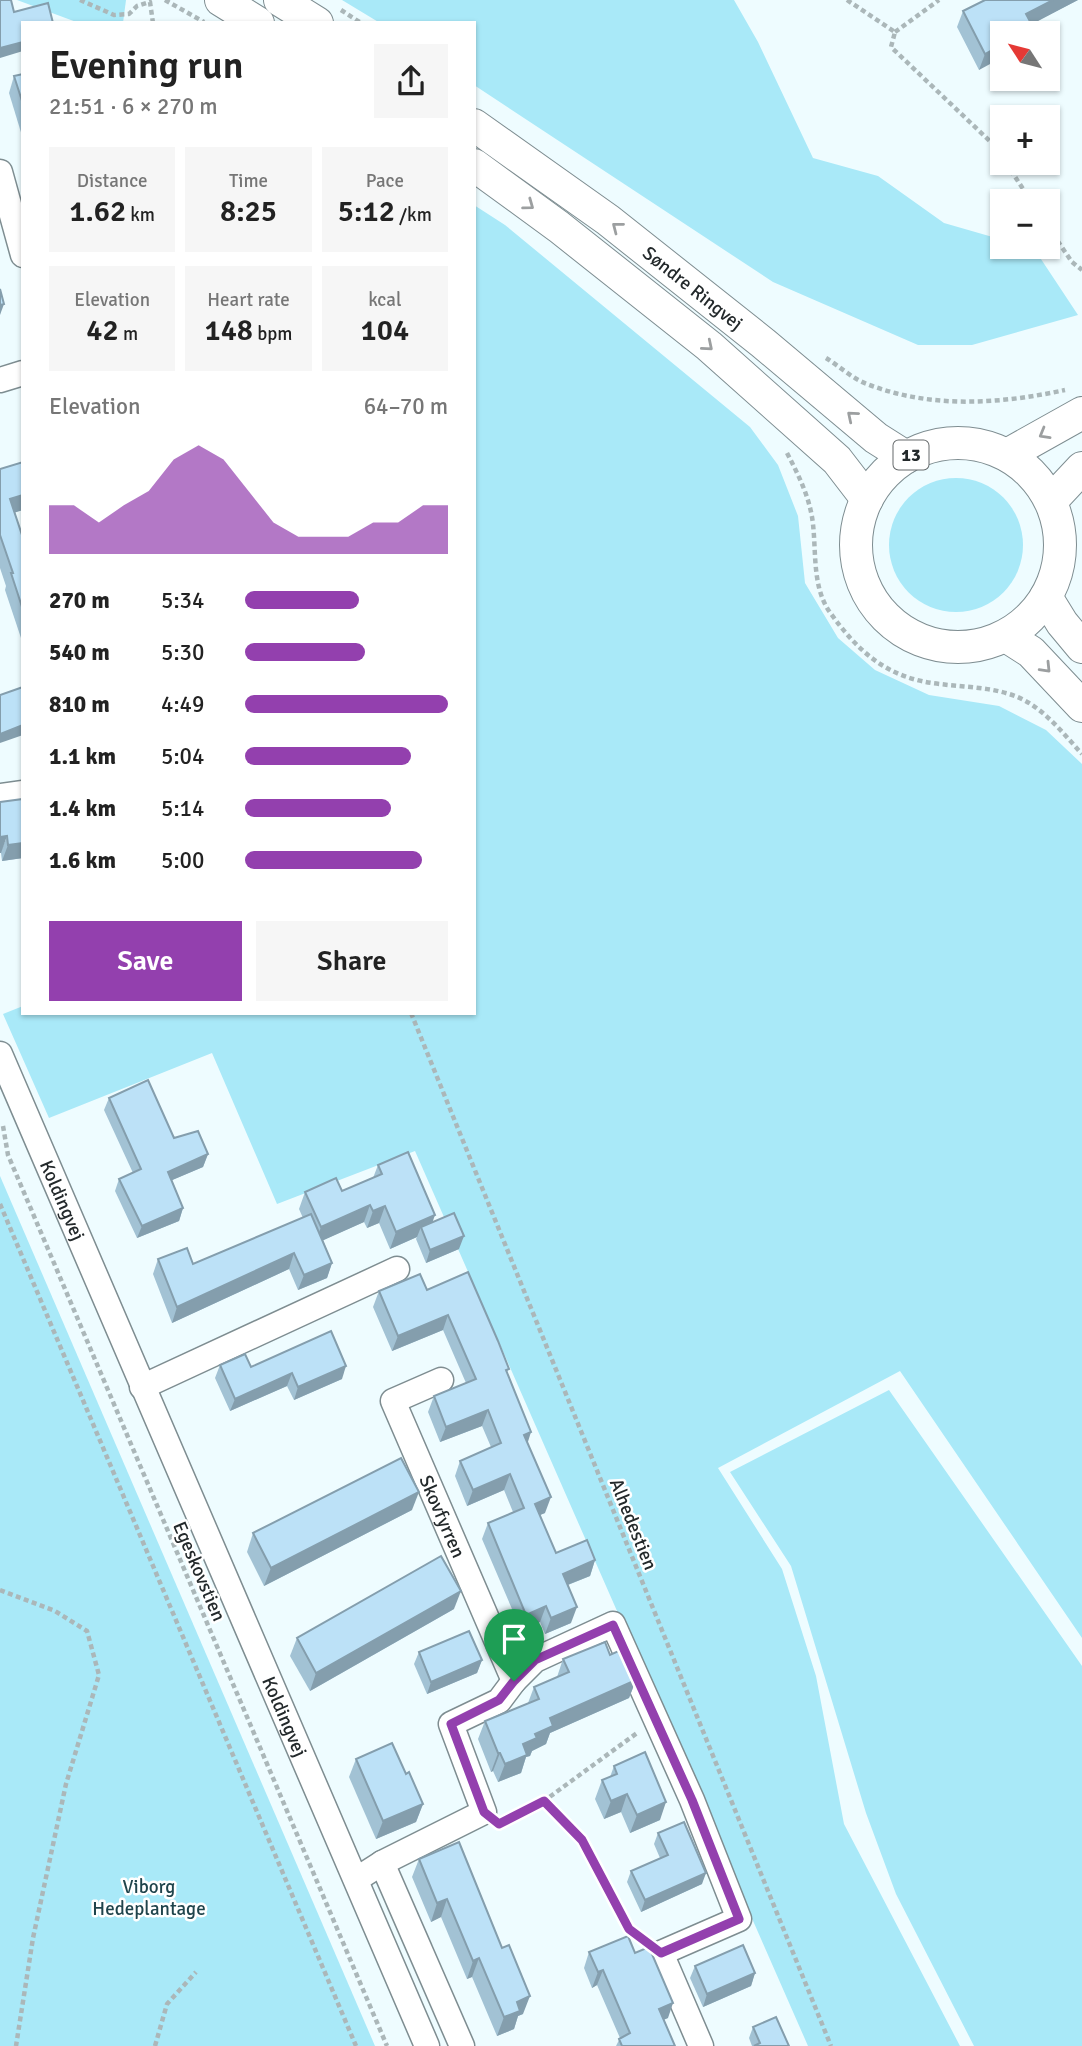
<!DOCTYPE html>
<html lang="en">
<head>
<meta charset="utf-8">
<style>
  body { margin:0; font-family:Signika,sans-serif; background:#f6f6f6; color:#222; height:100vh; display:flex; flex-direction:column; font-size:26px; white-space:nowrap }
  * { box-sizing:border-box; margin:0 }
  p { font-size:23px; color:#767676 }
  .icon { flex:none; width:38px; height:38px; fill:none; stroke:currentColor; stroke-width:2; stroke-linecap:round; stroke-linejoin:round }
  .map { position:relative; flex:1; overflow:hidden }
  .drawer { position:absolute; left:21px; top:21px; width:455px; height:994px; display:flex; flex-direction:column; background:#fff; border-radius:0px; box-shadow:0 2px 5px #0004 }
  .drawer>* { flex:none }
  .needle { width:46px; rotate:306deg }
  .fabs { position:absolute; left:990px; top:21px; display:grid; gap:14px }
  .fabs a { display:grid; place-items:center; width:70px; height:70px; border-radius:0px; background:#fff; box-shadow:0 2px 5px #0004; font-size:35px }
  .pin { position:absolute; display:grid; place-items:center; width:60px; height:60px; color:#fff; margin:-72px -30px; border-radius:50% 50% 50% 0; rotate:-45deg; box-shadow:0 0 7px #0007 }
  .pin .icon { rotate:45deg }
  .round { display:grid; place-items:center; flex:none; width:74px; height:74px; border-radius:0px; background:#f6f6f6 }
  .headline { display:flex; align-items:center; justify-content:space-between; height:119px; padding:0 28px }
  h1 { font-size:38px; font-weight:600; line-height:52px }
  .stats { display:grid; grid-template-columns:repeat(3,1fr); gap:10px; height:119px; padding:7px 28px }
  .stats div { display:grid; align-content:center; border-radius:0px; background:#f6f6f6; text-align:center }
  .stats b { font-size:30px; font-weight:600 }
  .stats small { font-size:19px; font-weight:400 }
  .stats p { font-size:19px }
  .chart { height:196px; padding:14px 28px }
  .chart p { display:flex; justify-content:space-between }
  .chart svg { width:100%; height:126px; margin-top:7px; fill:#9340ae; opacity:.7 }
  .cta { display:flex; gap:14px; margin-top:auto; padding:14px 28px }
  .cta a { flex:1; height:80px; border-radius:0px; background:#9340ae; color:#fff; font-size:28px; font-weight:600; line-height:80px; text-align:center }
  .cta a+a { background:#f6f6f6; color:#222 }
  ul { padding:0 28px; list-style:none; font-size:23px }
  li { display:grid; grid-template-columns:112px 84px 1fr; align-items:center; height:52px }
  li i { height:18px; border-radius:9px; background:#9340ae }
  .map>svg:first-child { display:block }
</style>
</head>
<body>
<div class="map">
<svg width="1082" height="2046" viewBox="0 0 1082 2046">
  <rect width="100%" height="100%" fill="#eefcff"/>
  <g fill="#a9e9f8">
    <path d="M17,0h109l-3,23h-44z"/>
    <path d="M342,0h392l24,42 55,116 65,18 66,47 59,17v7h21l11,3 43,65 -106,30h-54l-145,-63 -299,-197v-62h-94z"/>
    <path d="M474,205l31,20 245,202 28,38 20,51 7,67 33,55 37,32 54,25 70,11 47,24 36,34v874l-182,-267 -182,97 64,101 34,107 28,148 116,222h-152l-393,-895 -138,53 -65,-151 -163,65 -46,-104 20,-8v7h451z"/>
    <circle cx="956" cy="545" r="67"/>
    <path d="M0,1176l375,870h-375z"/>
    <path d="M889,1390l193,276v380h-108l-78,-152 -30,-81 -75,-247 -61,-94z"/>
  </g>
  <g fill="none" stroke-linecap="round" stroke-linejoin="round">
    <defs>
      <g id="minor">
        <path d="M0,172l23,83"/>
        <path d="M0,380l23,-7"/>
        <path d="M0,796l23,-3"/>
        <path id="s1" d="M0,1054l427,992"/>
        <path id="s2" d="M441,1380l-48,21 121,280"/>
        <path d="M142,1387l255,-118"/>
        <path d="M382,1863l80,183"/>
        <path d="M357,1879l25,-16 102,-51 -33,-88 48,-23 15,-20 21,-21 78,-36 79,176 47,119 -78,34 40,93"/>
      </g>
      <g id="major">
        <path d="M221,0l37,23"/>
        <path d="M280,0l37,23"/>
        <path id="s3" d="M474,125l134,95 155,123 113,95 30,19"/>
        <path d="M474,165l85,62 150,119 128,114 30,39"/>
        <circle cx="958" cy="545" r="102"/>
        <path d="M1007,455l75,-42"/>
        <path d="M1051,501l31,-33"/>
        <path d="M1046,597l16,26 20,24"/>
        <path d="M1006,636l25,16 51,54"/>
      </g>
    </defs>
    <use href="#minor" stroke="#7e8d91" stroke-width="27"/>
    <use href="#major" stroke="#7e8d91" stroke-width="34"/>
    <g stroke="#abb7b9" stroke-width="4.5" stroke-dasharray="5 3.5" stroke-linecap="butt">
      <path d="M80,0l34,15 15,-1 8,-8 13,-4 3,21"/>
      <path d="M165,0l39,22"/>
      <path d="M847,0l48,32 -4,15 104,99 8,13"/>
      <path d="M341,10l20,13"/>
      <path d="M895,32l44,-32"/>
      <path d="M1006,163l25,38"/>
      <path d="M1048,227l24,35 10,8"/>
      <path d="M826,358c13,8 27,21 41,26 64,25 133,20 198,6"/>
      <path d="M787,453c11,21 21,41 25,64 5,30 -1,67 17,94 29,41 59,68 111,73 23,3 47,3 69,10 31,9 52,37 73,60"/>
      <path d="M411,1013l420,1033"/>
      <path d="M3,1126l5,29 379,891"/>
      <path d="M0,1204l356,842"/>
      <path d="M0,1590l55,21 32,20 12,44 -33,109 -33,154 -17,108"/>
      <path d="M544,1801l38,39 47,89 16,12"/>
      <path d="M505,1821l39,-20 93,-68"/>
      <path d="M155,2046l12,-42 29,-32"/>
    </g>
    <use href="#minor" stroke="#fff" stroke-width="24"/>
    <use href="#major" stroke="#fff" stroke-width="32"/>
  </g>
  <g fill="#a2c2d4">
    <path d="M985,0h93l-47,24 -52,46 -22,-43 6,-16z"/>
    <path d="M23,74v65l-14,-46 5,-17z"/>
    <path d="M23,462v48l-9,2 9,26v106l-18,-54 1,-4 -6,-18v-99z"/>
    <path d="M23,799v59l-21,3 -1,-8h-1z"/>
    <path d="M109,1098l65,40 34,16 -5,13 -31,13 11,28 -4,13 -42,17 -22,-47 4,-12 14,-6 -29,-63z"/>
    <path d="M378,1165l81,84 -33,14 -10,-24 1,-2 -27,12 -11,-26 -12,5 -3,-6 -41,18 9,23 -5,15 -29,12 -9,-21 -117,54 -19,-49 5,-15 35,5 110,-46 -4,-9 6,-17 37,-1 31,-13z"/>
    <path d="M427,1290l82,79 -2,3 20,70 18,71 -5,2 16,38 39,7 -5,16 -22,9 3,38 -26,11 -5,-12 -19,8 -39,-91 6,-16 25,-11 -9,-22 -37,16 -12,-30 5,-15 31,-14 -9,-21 -42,16 -12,-30 6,-16 32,-13 -23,-53 -51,21 -19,-44 6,-16z"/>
    <path d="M220,1365l31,2 91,12 -48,21 -7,-14 -57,25 -15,-33z"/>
    <path d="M412,1510l-148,76 -17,-34 6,-19z"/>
    <path d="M454,1609l-144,82 -20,-35 7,-18z"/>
    <path d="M419,1652l63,8 -5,13 -50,21 -13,-30z"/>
    <path d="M610,1655l26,25 -7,18 -79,35 -4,11 -14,7 -2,5 -4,1 -5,16 -23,9 -5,-11 -2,1 -13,-33 7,-18 43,-18 6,-16 23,-10 6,-18z"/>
    <path d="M356,1759l50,15 17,30 -7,18 -40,17 -27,-62z"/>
    <path d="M614,1766l46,54 -30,13 -9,-21 -17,7 -9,-20 7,-19 8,-3z"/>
    <path d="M658,1833l44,51 -61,28 -14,-30 4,-11 29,-13 -6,-14z"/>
    <path d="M459,1842l64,172 -5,2 -4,13 -17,7 -25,-59 -5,2 -26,-62 -10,5 -19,-45 7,-18z"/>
    <path d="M589,1952l46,1 33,65 -4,1 11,27h-59l4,-8 -23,-53 -5,3 -8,-20z"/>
    <path d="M695,1966l60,7 -4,13 -48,21 -13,-29z"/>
    <path d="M753,2027l36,19h-37l-3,-8z"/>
  </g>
  <g fill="#849ead">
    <path d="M1053,0h25l-57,30 5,-16z"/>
    <path d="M1033,27l-2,6h-8z"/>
    <path d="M23,42v9l-23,7v-10z"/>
    <path d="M1003,44v13l-24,13 6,-16z"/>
    <path d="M4,304l-4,11v-10z"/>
    <path d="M23,495v15l-19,6 6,-17z"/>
    <path d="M23,725v10l-23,8v-9z"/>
    <path d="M7,836l-6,17h-1v-16z"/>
    <path d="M23,843v15l-21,3 6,-16z"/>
    <path d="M208,1154l-5,13 -40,17 5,-12z"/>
    <path d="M370,1205l-6,17 -49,22 6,-17z"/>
    <path d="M385,1206l-6,17 -12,5 6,-17z"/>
    <path d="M183,1208l-4,13 -42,17 5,-12z"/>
    <path d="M435,1215l-6,17 -8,-5 -4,10 -27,12 6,-17z"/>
    <path d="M464,1236l-5,13 -33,14 4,-13z"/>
    <path d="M294,1253l-5,16 -117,54 5,-16z"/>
    <path d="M332,1263l-5,15 -29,12 6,-15z"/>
    <path d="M448,1315l-5,15 -51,21 6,-15z"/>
    <path d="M346,1366l-4,13 -48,21 4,-13z"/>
    <path d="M292,1373l-5,13 -57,25 5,-12z"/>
    <path d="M488,1410l-6,16 -42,16 6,-15z"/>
    <path d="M531,1432l-5,16 -2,-13z"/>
    <path d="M510,1474l-6,16 -37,16 6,-16z"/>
    <path d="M419,1492l-7,18 -148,76 7,-18z"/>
    <path d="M551,1497l-6,16 -15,6 5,-15z"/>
    <path d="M595,1560l-5,16 -33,13 6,-15z"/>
    <path d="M461,1591l-7,18 -144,82 6,-18z"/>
    <path d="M546,1606l-6,16 -19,8 5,-15z"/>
    <path d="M577,1607l-6,16 -26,11 6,-16z"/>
    <path d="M482,1660l-5,13 -50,21 4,-12z"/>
    <path d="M636,1680l-7,18 -79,35 -4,11 -14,7 -2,5 -4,1 -5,16 -23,9 7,-18 18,-20 12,-10 15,-16z"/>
    <path d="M498,1753h2l-7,18 -2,1z"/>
    <path d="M627,1794l-6,18 -17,7 7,-18z"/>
    <path d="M666,1802l-6,18 -30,13 7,-18z"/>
    <path d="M423,1804l-7,18 -40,17 7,-18z"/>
    <path d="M706,1873l-4,11 -61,28 4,-12z"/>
    <path d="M447,1899l-6,18 -10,5 6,-19z"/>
    <path d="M479,1958l-7,19 -5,2 6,-18z"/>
    <path d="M603,1970l-6,15 -5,3 6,-16z"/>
    <path d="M755,1973l-4,13 -48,21 4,-13z"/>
    <path d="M530,1996l-7,18 -5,2 -4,13 -17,7 7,-19 13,-15z"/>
    <path d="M673,2003l-5,15 -14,6 5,-15z"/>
  </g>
  <g fill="#bce1f7" stroke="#849ead" stroke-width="2">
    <path d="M0,0h11l3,12 34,-9 5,20h-30v19l-23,6z"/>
    <path d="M985,0h68l-27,14 7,13 -10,6h-20v11l-18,10 -22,-43z"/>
    <path d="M23,74v30l-9,-28z"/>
    <path d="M0,289l4,15 -4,1z"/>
    <path d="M23,462v33l-13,4 13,39v72l-12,-37h2l-13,-38v-66z"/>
    <path d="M23,687v38l-23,9v-39z"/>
    <path d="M23,799v44l-15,2 -1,-9 -7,1v-35z"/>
    <path d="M148,1080l26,58 24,-7 10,23 -40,18 15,36 -41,18 -23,-47 22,-10 -32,-71z"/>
    <path d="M408,1152l27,63 -39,17 -11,-26 -12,5 -3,-6 -49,22 -16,-35 31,-14 6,13 40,-17 -4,-9z"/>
    <path d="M454,1213l10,23 -34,14 -9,-23z"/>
    <path d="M311,1214l21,49 -28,12 -10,-22 -117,54 -19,-48 29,-11 6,16z"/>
    <path d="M468,1272l30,69 11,28 -3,1 25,62 -7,3 27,62 -16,7 21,49 31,-13 8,20 -32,14 14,33 -26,11 -5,-12 -20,9 -38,-92 36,-15 -14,-34 -37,16 -13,-29 41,-18 -13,-33 -42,17 -12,-31 42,-17 -28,-64 -50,21 -19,-45 41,-17 7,16z"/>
    <path d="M331,1331l15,35 -48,21 -6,-14 -57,26 -15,-34 25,-11 6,13z"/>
    <path d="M401,1458l18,34 -148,76 -18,-35z"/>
    <path d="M441,1556l20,35 -145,82 -19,-35z"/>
    <path d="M469,1631l13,29 -51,22 -12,-30z"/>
    <path d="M605,1642l5,13 13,-6 13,31 -86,38 3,8 -18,8 2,4 -14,6 4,11 -22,9 -5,-11h-2l-13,-32 54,-22 -5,-12 35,-15 -6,-13z"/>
    <path d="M392,1743l14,31 3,-2 14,32 -40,17 -27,-62z"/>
    <path d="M645,1752l21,50 -29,13 -10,-21 -16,7 -9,-21 15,-6 -3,-8z"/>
    <path d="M684,1822l22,51 -61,27 -14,-29 37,-16 -10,-22z"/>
    <path d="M459,1842l43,106 7,-3 21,51 -13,6 3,9 -16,6 -25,-59 -6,3 -26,-62 -10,4 -18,-44z"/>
    <path d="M628,1936l7,17 14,-6 24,56 -14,6 16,37h-53l-3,-7 11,-6 -27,-63 -5,2 -9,-20z"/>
    <path d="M743,1945l12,28 -48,21 -12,-28z"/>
    <path d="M776,2017l13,29h-35l6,-3 -7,-16z"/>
  </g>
  <defs><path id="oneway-chevron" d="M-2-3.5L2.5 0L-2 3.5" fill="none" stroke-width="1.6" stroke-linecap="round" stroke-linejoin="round" transform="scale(1.75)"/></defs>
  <g stroke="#9c9fa0">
    <use href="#oneway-chevron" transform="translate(529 205) rotate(36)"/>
    <use href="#oneway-chevron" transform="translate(617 227) rotate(-142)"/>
    <use href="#oneway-chevron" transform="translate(708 346) rotate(40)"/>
    <use href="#oneway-chevron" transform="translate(852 416) rotate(-140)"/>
    <use href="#oneway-chevron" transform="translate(1044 434) rotate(150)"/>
    <use href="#oneway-chevron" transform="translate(1046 668) rotate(46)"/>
  </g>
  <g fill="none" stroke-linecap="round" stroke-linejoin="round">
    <defs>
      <path id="route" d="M613,1625l79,175 47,119 -78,34 -32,-24 -47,-89 -38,-39 -45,23 -15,-12 -33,-88 48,-24 15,-19 21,-21z"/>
    </defs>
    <use href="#route" stroke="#fff" stroke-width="14"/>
    <use href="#route" stroke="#9340ae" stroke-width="9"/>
  </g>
  <g text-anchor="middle" stroke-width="5" stroke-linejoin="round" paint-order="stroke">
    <rect fill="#fff" stroke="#65696b" stroke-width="2" x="893.5" y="440.5" width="35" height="29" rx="5"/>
    <g font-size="18" font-weight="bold" fill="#23292b">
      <text x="911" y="461">13</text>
    </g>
    <g font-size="19" fill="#23292b" stroke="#fff">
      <text dy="7" stroke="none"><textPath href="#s3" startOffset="273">Søndre Ringvej</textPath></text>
      <text dy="7" stroke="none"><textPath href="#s1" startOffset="159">Koldingvej</textPath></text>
      <text dy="7" stroke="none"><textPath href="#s2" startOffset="178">Skovfyrren</textPath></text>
      <text transform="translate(634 1524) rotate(68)" y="7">Alhedestien</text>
      <text transform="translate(200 1571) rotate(67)" y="7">Egeskovstien</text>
      <text dy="7" stroke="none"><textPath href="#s1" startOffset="721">Koldingvej</textPath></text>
    </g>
    <g font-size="19" fill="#1f444c" stroke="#fff">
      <text x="149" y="1893">Viborg<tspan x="149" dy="22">Hedeplantage</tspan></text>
    </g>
  </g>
</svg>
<div class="fabs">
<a><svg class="needle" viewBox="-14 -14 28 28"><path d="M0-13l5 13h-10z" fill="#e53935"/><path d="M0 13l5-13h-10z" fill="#767676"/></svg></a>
<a>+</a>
<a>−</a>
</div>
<div class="pin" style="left:514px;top:1681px;background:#1e9e55"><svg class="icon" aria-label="arrive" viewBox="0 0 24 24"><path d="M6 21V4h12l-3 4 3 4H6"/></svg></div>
<section class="drawer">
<div class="headline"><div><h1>Evening run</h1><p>21:51 · 6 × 270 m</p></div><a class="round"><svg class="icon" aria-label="share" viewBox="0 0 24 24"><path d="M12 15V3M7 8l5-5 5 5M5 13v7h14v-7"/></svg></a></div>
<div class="stats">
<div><p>Distance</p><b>1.62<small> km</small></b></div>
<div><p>Time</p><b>8:25</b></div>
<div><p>Pace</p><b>5:12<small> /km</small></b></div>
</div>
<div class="stats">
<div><p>Elevation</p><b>42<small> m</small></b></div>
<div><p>Heart rate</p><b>148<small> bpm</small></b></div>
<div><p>kcal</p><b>104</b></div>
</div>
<div class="chart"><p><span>Elevation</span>64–70 m</p>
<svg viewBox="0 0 160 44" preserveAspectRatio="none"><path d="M0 44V27L10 27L20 33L30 27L40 22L50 11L60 6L70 11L80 22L90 33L100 38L110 38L120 38L130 33L140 33L150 27L160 27V44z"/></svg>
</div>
<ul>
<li><b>270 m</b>5:34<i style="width:56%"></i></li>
<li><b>540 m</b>5:30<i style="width:59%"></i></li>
<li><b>810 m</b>4:49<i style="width:100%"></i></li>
<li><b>1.1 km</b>5:04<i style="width:82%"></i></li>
<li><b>1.4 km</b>5:14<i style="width:72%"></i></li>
<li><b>1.6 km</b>5:00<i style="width:87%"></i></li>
</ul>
<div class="cta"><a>Save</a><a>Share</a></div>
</section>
</div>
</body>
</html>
